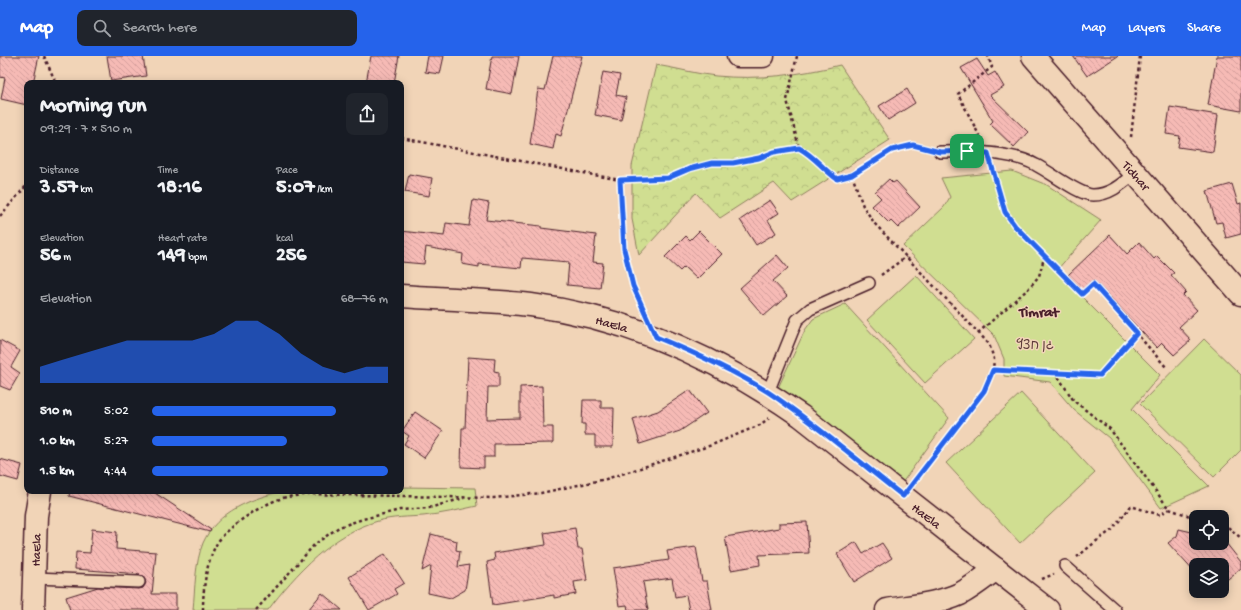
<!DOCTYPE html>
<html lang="en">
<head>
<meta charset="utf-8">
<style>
  body { margin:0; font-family:"Gochi Hand","Playpen Sans Hebrew",sans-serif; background:#20242c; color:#f1f3f6; height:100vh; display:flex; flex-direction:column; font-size:15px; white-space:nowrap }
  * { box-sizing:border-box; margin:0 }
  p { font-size:13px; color:#9ea1a6 }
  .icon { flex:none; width:22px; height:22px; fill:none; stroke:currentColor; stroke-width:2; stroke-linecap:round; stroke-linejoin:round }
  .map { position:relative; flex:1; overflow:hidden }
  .drawer { position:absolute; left:24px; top:24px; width:380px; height:414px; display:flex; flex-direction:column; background:#171b24; border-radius:8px; box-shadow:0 2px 10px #0003 }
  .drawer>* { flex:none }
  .controls { position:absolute; left:1189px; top:454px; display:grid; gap:8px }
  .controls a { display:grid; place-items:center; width:40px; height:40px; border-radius:8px; background:#171b24; box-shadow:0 2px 10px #0003; font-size:20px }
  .pin { position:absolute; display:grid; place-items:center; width:34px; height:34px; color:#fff; margin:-17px; border-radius:8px; box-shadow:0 2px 6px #0006 }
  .round { display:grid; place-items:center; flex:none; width:42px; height:42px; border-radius:8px; background:#20242c }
  .headline { display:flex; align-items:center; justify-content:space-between; height:68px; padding:0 16px }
  h1 { font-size:22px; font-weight:800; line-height:30px }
  .figures { display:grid; grid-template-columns:repeat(3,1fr); gap:6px; height:68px; padding:4px 16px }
  .figures div { display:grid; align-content:center }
  .figures b { font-size:20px; font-weight:800 }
  .figures small { font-size:11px; font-weight:400 }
  .figures p { font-size:11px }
  .chart { height:112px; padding:8px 16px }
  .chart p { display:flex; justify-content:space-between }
  .chart svg { width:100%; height:72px; margin-top:4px; fill:#2563eb; opacity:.7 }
  ul { padding:0 16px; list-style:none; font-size:13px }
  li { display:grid; grid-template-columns:64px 48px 1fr; align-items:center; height:30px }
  li i { height:10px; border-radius:5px; background:#2563eb }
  header { display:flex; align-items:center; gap:24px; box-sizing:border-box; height:56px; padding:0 20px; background:#2563eb; color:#fff }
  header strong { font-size:19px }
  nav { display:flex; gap:22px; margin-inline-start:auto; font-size:14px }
  .search { width:280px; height:36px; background:#20242c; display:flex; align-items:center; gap:10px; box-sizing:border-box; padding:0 14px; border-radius:8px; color:#9ea1a6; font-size:15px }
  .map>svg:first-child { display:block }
</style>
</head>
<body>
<header>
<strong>Map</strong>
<div class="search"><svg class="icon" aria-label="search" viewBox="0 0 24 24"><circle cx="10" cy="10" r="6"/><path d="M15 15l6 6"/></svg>Search here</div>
<nav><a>Map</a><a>Layers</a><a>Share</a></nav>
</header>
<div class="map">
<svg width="1241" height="554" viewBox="0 0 1241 554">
  <defs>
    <pattern id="forest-crowns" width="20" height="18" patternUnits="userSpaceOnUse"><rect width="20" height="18" fill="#d0de91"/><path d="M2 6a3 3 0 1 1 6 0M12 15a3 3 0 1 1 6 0" fill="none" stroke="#b4be7d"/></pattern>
    <pattern id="building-back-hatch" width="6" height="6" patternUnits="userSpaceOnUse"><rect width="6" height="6" fill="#f6bab5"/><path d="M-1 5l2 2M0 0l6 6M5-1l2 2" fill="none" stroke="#d49f9c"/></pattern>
  </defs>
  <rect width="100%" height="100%" fill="#f1d4b7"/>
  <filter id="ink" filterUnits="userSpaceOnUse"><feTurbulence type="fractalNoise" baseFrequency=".025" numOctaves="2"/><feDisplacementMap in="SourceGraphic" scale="8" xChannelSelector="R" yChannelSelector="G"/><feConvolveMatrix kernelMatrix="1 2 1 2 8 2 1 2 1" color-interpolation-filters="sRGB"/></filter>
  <g filter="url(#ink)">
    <path fill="url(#forest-crowns)" stroke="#8d7e5e" d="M656,9c20,3 40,9 60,11 42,4 84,-1 124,-11l50,75 -98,62 -18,-19 -54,35 -24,-25 -57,62 -7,-36v-53z"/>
    <g fill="#d0de91" stroke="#8d7e5e">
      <path d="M1012,115l35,14 54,35 -45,51 104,104 -28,34 77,77 -48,22 -52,-70 -35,-28 -24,-28 -46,-6v-17l-10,-24 -91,-89 41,-39 6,-10 -9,-19z"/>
      <path d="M916,219l58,64 -49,44 -58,-63z"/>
      <path d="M845,248l104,114 -47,65 -124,-95 27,-58 8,-11z"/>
      <path d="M1204,283l37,36v75l-27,27 -74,-73z"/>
      <path d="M1021,337l74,80 -75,70 -74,-80z"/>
      <path d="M401,431l74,1 2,18c-18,4 -35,8 -54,10 -14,1 -31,1 -45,5 -45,12 -83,53 -110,89h-75c2,-22 2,-47 10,-67 14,-32 49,-45 81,-52h117z"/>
    </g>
    <g fill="url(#building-back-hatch)" stroke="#4a1f2b">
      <path d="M0,0h39l-6,27h-6v22l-26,-6 4,-21 -5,-1z"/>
      <path d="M107,0h36l3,20 -35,5z"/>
      <path d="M371,0h28l-5,27h-28z"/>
      <path d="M428,0h16l-4,18 -15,-2z"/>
      <path d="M492,0h27l-7,38 -26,-5z"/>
      <path d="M553,0h29l-21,80 -5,-2 -3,15 -23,-5 8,-55 7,1z"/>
      <path d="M1073,0h45l-31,20z"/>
      <path d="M1217,0h24v55l-33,-6z"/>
      <path d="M977,3l11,17 7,-4 9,15 -14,8 38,37 -14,15 -24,-23 3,-3 -32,-53z"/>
      <path d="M603,16l17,3 -4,20 10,2 -5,23 -26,-5z"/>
      <path d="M907,33l8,14 -27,17 -9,-14z"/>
      <path d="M1170,51l48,8 -5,37 -35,-5 2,-11 -14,-2z"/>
      <path d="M409,118l23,4 -3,18 -24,-4z"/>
      <path d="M889,123l4,4 3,-2 24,26 -22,21 -7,-7 -2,2 -17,-17 9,-8 -6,-6z"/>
      <path d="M1232,128l6,20 3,-1v31l-15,4 -4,-16 -6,1 -9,-32z"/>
      <path d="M473,144l16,3 -3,17 55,6v2l55,7 -3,27 10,1 -3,25 -33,-3 2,-23 -47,-4 -1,10 -42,-4v3l-17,-3 1,-10 -37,-7 -2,17 -23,-2v-31l43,5 2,-13 23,3z"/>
      <path d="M770,144l9,13 -11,7 8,13 -20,12 -16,-25z"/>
      <path d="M699,175l23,23 -25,25 -13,-12 -4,4 -15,-14 21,-21 4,4z"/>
      <path d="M1110,179l17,19 12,-12 15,17 3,-3 17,17 -3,2 15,17 -3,3 14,15 -18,17 12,13 -17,15 -12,-12 -5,5 -64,-68 -11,10 -14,-15z"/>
      <path d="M777,199l11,13 -15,13 14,15 -23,20 -24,-28z"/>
      <path d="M0,284l20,11 -9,16 9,6 -10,17 -10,-4z"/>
      <path d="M468,301l27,2 -1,12 5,1v15h-11l-1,32 33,-1v-31l22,-1 1,41h10v16l-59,1v13h-10v11l-23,-1 1,-39h3z"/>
      <path d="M690,334l17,23 -27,18 -40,13 -7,-25 25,-8z"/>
      <path d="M583,344h18v8h13l-1,39h-18v-12h-10v-11h-3z"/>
      <path d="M415,356l28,19 -19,27 -20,-14 5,-8 -7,-5z"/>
      <path d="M0,403l22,6 -4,16 -18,-5z"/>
      <path d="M70,435h82l59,39 -1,2 -141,-36z"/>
      <path d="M807,466l2,31 -50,2 1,10 -29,5 -6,-33 54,-9v-5z"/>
      <path d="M575,472l3,21h4l5,31 -13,2 2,12 -22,4v-3l-61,10 -6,-43 8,-2 -1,-7 52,-8 -2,-12z"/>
      <path d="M92,473l25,3 -1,17 40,3 -4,42h24v16h-106l-4,-13 32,-10 41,2 4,-1 3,-5 -3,-7 -6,-1 3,-1 -65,-5 1,-17 14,1z"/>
      <path d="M1179,473l17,4v10h30l15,19v6l-19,16v-19h-26v9l-28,-31 9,-7z"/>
      <path d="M431,478l26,7 -1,9 4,1 -2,16 11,-2 -4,25 -14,8 -23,-5 3,-27 -9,5z"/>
      <path d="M856,486l7,12 19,-11 10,15 -38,24 -17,-28z"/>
      <path d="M696,491l6,34h5l5,29h-23l-3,-15 -11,2 -3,-19 -29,4 5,28h-20l-1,-5 -8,1 -6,-38 56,-8 -2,-9z"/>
      <path d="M385,498l19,29 -10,6 3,5 -28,16 -20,-33z"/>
      <path d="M322,537l20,17h-34z"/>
    </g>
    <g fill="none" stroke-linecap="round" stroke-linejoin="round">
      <defs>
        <g id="service">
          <path d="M940,96c28,-1 71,-1 96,13 14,7 43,30 57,30 17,0 30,-12 42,-22"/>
          <path d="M768,336l29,-72 13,-11 59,-26"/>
          <path d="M1065,510l50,44"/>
          <path d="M34,522l105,4"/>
        </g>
        <g id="minor">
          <path d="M738,0h25"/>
          <path d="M1033,0l208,238"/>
          <path d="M401,240c43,3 87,4 130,9 100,13 188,54 270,111l247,194"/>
          <path d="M33,554l3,-94 4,-25"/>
          <path d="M887,554c25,-4 51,-6 73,-16 13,-7 24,-16 36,-25"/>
        </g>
      </defs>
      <use href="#service" stroke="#4a1f2b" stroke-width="14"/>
      <use href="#minor" stroke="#4a1f2b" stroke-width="25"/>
      <g stroke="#4a1f2b" stroke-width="2.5" stroke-dasharray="3 3" stroke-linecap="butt">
        <path d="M44,0l12,27"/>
        <path d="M797,0l-10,44 12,48"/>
        <path d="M980,81l-22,-43 34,-27 -4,-11"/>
        <path d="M1131,81l9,-81"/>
        <path d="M401,82l219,42 48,-2 21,-9 23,-6h21l26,-5 15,-6 25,-4c15,8 24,22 38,31l15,-4 40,-25 21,-5 13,3"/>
        <path d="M852,119l11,31 12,18 114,120 5,15 -1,11 -9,21 -70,90"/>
        <path d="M620,124l4,69 9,37 12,25"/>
        <path d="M0,160l27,-31"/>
        <path d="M1044,202l38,36 11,-10 73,83"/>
        <path d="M881,219l25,-18"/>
        <path d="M978,277l50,-44 11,-13 5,-18 -29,-32 -10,-14 -13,-45"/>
        <path d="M993,314l107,5 37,-42"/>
        <path d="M1055,316l19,29 36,28 59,80 27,9"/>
        <path d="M1222,470l7,2 12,10"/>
        <path d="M1077,501l22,-18 13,-9 19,-24 29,9 9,-6"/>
        <path d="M1042,523l12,-5"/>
        <path d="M203,554c0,-22 3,-46 13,-65 8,-16 46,-41 64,-46 8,-3 18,-3 27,-5l187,4 47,-5 65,-14 106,-34 48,-20 9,-7"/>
        <path d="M256,554l59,-66 24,-17 24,-8 37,-9 29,-2 35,-10"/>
      </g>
      <use href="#service" stroke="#f1d4b7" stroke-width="11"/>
      <use href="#minor" stroke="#f1d4b7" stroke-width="22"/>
    </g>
  </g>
  <g fill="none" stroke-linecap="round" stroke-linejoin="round" filter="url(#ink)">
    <defs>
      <path id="route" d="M913,89l27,7 27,-1 21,2 17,59 10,14 67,68 11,-10 44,49 -37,42 -107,-5 -9,21 -81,105c-45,-35 -88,-73 -135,-104 -35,-22 -73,-39 -112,-55l-23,-51 -9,-37 -4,-69 48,-2 21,-9 23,-6h21l26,-5 15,-6 25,-4c15,8 24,21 38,31l15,-4 40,-25z"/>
    </defs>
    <use href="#route" stroke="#fff" stroke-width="8"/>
    <use href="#route" stroke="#2563eb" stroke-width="5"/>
  </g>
  <g text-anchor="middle" stroke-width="3" stroke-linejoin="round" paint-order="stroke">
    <g font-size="13" fill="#4a1f2b" stroke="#f1d4b7">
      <text transform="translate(1137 119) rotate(49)" y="5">Tidhar</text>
      <text transform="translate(612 267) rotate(16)" y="5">HaEla</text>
      <text transform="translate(927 459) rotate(38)" y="5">HaEla</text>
      <text transform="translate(35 494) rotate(-88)" y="5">HaEla</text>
    </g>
    <g font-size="13" fill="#5e3c3a" stroke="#f1d4b7">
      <text x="1035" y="293">גן חצץ</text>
    </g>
    <g font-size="15" font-weight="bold" fill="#4a1f2b" stroke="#f1d4b7">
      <text x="1039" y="260">Timrat</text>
    </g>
  </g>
</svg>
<div class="controls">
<a><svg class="icon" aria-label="locate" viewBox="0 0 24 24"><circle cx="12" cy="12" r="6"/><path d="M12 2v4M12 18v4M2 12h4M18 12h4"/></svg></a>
<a><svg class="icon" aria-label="layers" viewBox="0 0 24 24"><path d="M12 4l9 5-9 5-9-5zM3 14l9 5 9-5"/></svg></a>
</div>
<div class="pin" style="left:967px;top:95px;background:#1e9e55"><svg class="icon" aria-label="arrive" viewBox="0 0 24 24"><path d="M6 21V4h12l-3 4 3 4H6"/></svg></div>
<section class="drawer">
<div class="headline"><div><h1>Morning run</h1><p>09:29 · 7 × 510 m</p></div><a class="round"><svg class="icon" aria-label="share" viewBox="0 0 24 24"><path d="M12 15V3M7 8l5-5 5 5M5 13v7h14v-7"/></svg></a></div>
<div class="figures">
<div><p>Distance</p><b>3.57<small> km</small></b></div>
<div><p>Time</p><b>18:16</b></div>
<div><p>Pace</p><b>5:07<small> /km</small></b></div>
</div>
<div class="figures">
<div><p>Elevation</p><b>56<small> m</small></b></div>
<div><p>Heart rate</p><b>149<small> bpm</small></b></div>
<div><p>kcal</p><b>256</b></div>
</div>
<div class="chart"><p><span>Elevation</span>68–76 m</p>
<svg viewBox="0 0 160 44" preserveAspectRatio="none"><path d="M0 44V34L10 30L20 26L30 22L40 18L50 18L60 18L70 18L80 14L90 6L100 6L110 14L120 26L130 34L140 38L150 34L160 34V44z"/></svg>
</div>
<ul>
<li><b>510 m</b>5:02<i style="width:78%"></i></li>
<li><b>1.0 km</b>5:27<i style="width:57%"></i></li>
<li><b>1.5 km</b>4:44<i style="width:100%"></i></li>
</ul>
</section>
</div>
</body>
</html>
